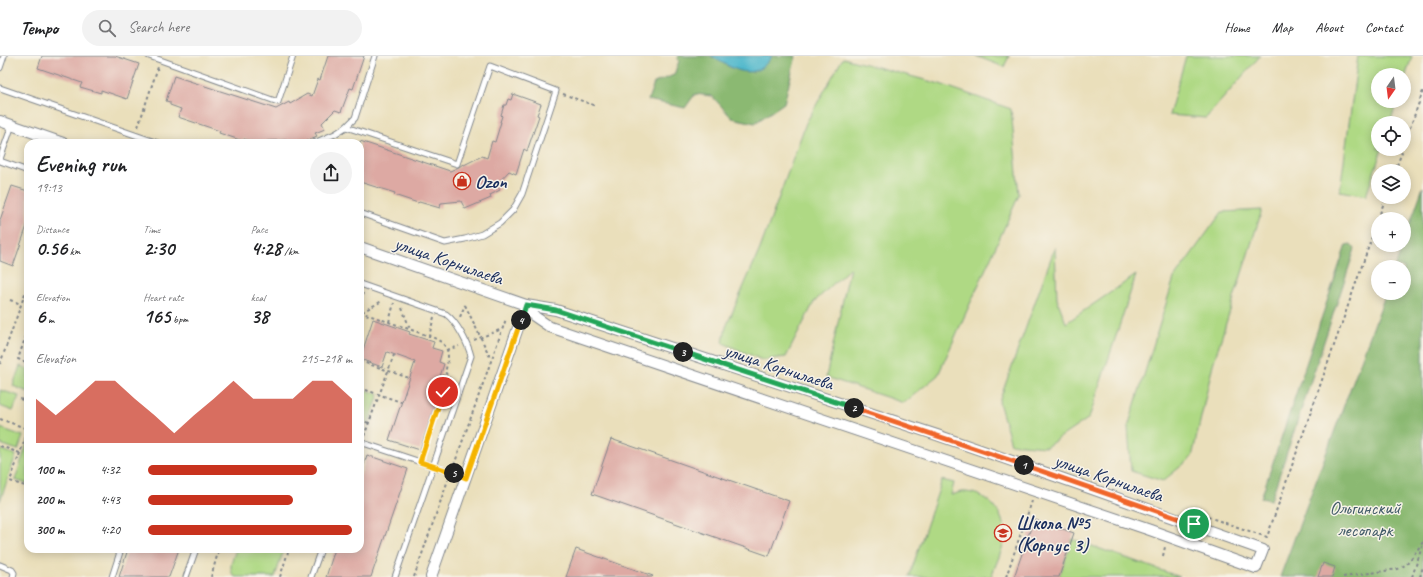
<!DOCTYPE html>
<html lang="en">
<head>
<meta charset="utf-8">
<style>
  body { margin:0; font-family:Caveat,sans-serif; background:#f2f2f2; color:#202124; height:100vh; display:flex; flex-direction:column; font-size:15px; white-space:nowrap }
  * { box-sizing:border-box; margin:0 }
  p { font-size:13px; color:#757577 }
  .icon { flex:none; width:22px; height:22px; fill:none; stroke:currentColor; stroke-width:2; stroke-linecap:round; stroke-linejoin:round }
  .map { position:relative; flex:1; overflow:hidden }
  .details { position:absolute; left:24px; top:83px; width:340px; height:414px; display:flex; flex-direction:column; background:#fff; border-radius:12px; box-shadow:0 2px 10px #0003 }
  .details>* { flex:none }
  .needle { width:26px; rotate:194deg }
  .fabs { position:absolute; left:1371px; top:12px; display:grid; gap:8px }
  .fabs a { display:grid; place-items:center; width:40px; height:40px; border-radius:50%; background:#fff; box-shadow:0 2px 10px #0003; font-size:20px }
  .pin { position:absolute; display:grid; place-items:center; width:34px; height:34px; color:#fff; margin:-17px; border:2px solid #fff; border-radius:50%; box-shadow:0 1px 4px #0007 }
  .km { position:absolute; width:20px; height:20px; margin:-10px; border-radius:50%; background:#222; color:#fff; font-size:11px; line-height:20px; text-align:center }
  .round { display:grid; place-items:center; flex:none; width:42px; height:42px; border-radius:21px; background:#f2f2f2 }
  .overview { display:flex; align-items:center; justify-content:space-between; height:68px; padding:0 12px }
  h1 { font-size:22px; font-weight:800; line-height:30px }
  .stats { display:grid; grid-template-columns:repeat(3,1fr); gap:6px; height:68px; padding:4px 12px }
  .stats div { display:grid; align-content:center }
  .stats b { font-size:20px; font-weight:800 }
  .stats small { font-size:11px; font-weight:400 }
  .stats p { font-size:11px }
  .chart { height:112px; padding:8px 12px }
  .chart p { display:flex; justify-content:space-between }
  .chart svg { width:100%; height:72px; margin-top:4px; fill:#c8321e; opacity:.7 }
  ul { padding:0 12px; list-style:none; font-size:13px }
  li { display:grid; grid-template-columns:64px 48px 1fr; align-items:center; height:30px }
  li i { height:10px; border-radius:5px; background:#c8321e }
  header { display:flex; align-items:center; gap:24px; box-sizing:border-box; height:56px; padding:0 20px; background:#fff; border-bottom:1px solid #e0e0e0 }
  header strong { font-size:19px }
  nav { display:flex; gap:22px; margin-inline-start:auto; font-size:14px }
  .search { width:280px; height:36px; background:#f2f2f2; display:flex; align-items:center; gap:10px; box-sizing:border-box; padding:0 14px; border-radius:22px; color:#757577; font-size:15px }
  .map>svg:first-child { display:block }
</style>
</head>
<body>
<header>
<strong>Tempo</strong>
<div class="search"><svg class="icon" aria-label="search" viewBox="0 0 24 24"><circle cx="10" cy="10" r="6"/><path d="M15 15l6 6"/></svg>Search here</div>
<nav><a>Home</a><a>Map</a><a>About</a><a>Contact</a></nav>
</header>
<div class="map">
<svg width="1423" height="521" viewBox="0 0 1423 521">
  <rect width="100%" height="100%" fill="#f7f3e8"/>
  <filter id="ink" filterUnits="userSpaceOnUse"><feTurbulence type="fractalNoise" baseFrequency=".025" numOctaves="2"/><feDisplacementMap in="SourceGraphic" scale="8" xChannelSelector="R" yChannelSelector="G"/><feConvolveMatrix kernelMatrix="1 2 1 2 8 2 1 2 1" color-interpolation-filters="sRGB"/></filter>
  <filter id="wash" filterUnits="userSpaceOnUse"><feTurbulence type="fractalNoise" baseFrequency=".012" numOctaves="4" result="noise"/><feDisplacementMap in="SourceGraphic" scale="16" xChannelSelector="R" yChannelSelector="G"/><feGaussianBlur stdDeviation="0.9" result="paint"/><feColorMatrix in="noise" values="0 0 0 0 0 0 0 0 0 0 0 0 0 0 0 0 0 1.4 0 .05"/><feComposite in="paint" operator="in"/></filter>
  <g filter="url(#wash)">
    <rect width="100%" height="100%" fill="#eadfbb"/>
    <g fill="#afd984" stroke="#658471">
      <path d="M976,0h33l-5,11z"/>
      <path d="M1186,0h74l-54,62 -37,-3z"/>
      <path d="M1358,0h54l-8,25v-6h-26v26h19l-7,22h-12v26h4l-16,47 -26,-5z"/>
      <path d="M843,2l97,26 71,25 8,86 -81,180 -34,28 -78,-26 24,-109 -36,34 -28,55 -24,3 -39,-17 3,-16 34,-78 46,-126z"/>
      <path d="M1262,154l-49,154 -21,93 -29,24 -32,-10 -3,-44 46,-149 48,-66z"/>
      <path d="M1055,191l2,52 9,24 70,-48 -47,143 -43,29 -35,-3 -12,-42z"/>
      <path d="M20,310l8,3v23l-15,-6z"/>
      <path d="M360,332l19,6 -10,29 -9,-3z"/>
      <path d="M0,334l19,6 -6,15 -13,-5z"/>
      <path d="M0,372l23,8 -5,14 -18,-6z"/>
      <path d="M28,385v43l-13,-4z"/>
      <path d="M0,393l16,6 -16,46z"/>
      <path d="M942,424l12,3 -3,12c5,-1 10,-4 15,-3 24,2 41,24 38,47 -1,11 -9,27 -13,38h-82z"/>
      <path d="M1072,483l108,38h-121z"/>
      <path d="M236,493h48l-9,28h-40c-8,-8 -2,-18 1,-28z"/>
    </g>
    <g fill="#8bb972" stroke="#537468">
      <path d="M677,0h34l19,11 9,3 14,2 17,-13 2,-3h24l-12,47 -29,20 -23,-5 -20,-22 -17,-2 -10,14 -37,-8 6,-17 20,-8 5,-14z"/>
      <path d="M1423,131v390h-143l106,-284h18v-26h-9l8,-22h1v-4z"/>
      <path d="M1351,188l4,5 -84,251 -10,-2 85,-253z"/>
    </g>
    <path fill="#4db7cb" stroke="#347394" d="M711,0h61c-18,28 -39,13 -61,0z"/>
    <g id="blocks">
      <g fill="#dda9a3">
        <path d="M42,0h73l24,8 -12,35 -26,-9v3l-21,-6 2,-4 -44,-15z"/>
        <path d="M328,0h36l-11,33 -3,-1 -9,24 -6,-2 -13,13 3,6 -10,4 2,3 -16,7h-13l-2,-3 -19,1 -1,2h-9l-13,-4 -1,2 -24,-8 1,-2 -42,-14 3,-8 -11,-4v-3l-4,-1 8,-25 102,33 13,-7 1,2 17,-10 5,2 6,-17 2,1z"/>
        <path d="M513,38l28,10 -4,11 2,1 -12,35 -3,-2 -8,25 -7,-3 -12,13 3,6 -10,5 1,3 -26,11 -4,-8 -20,2 -1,5 -21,-6 -1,1 -24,-8 1,-2 -35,-11v-41l90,30 9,-4 4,-3 1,1 18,-9 5,2 5,-17 3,1 6,-20h-1l2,-6 -1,-1 3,-10h2l2,-6 3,1z"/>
        <path d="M12,130l16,5v32l-15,43 -13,-5v-41z"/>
        <path d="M373,263l37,13 -1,2 25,8 -2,6 10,3 -3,11 5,2 -9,28 4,1 -19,57 -31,-10 26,-78 -28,-10 -5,15 -22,-8z"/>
        <path d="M611,383l178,62 -20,55 -177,-62z"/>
        <path d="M367,399l41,14 -37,108h-45l9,-28h25v-73z"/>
        <path d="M1034,463l40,14 -15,44h-45z"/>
        <path d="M128,493h51l-10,28h-50z"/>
        <path d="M576,493l77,27 -1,1h-86z"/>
        <path d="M1323,507l12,4 -3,10h-14z"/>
      </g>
    </g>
  </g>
  <g filter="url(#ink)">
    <use href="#blocks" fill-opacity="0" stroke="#82878c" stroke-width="1"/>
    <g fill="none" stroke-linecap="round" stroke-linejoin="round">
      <defs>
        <g id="lane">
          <path d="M149,0l129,46 15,-46"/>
          <path d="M0,12l4,-12"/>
          <path d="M0,32l158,55"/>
          <path d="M346,71l111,37 33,-98 66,25 -34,103 -9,16 -13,13 -18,11 -17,5 -20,4 -85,-30"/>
          <path d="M314,87l21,-9 11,-7 9,-9 20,-62"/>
          <path d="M0,103l12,-34"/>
          <path d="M0,105l28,10"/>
          <path d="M360,228l86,30c11,8 22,30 25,42l-76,221"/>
          <path d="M360,386l106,35"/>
          <path d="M0,509l12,5 2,3 -1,4"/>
          <path d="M112,521l9,-28"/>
          <path d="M186,521l10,-28"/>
          <path d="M311,521l10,-28"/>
        </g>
        <g id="street">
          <path d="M0,65l63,22"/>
          <path d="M360,191l166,58 -95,272"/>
          <path d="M526,249l30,5 381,125 141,49 185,66 -7,18 -106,-38 -600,-203 -16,-11z"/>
        </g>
      </defs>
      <use href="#lane" stroke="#82878c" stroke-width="7"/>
      <use href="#street" stroke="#82878c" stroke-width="12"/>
      <g stroke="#82878c" stroke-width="2" stroke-dasharray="3 3" stroke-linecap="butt">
        <path d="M563,38l33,12"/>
        <path d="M138,71l20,-60"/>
        <path d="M1404,89l19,-54"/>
        <path d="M1395,115l8,-22"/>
        <path d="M1378,163l8,-22"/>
        <path d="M10,244l11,4"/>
        <path d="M360,245l3,-8"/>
        <path d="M465,249l26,54"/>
        <path d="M402,252l8,21"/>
        <path d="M360,256l69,24"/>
        <path d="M362,256l20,-11"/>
        <path d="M434,261l-5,19c20,7 22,17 16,36l8,11"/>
        <path d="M460,261l5,-12"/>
        <path d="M389,266l5,-19"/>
        <path d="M28,274l-10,29 10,4"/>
        <path d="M474,284l28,-11"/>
        <path d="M447,294l12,-4"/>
        <path d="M360,305l49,17"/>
        <path d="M0,308l28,-79"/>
        <path d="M360,332l41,14"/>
        <path d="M20,343l8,3"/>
        <path d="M0,363l28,10"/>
        <path d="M360,364l9,3"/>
        <path d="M360,371l4,7"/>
        <path d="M364,380l30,-81"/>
        <path d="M0,390l20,7 8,-22"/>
        <path d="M20,397l-10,28 18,6"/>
        <path d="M422,399l21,-62 -4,-2 6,-19"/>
        <path d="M454,409l52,-146"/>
        <path d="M1202,459l65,22 111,-317"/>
        <path d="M1163,500l2,-9"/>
        <path d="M211,521l8,-28"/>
        <path d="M280,521l9,-28"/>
        <path d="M414,521l34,-97"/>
        <path d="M1006,521l26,-76"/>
        <path d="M1343,521l55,-8 9,-5 16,-22"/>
        <path d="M1412,521l11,-33"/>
        <path d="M1420,521l3,-10"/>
      </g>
      <use href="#lane" stroke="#fff" stroke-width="5"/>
      <use href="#street" stroke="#fff" stroke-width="10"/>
    </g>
  </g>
  <g fill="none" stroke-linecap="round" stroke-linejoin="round" filter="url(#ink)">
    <defs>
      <path id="split-1" d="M1024,409l170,59"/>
      <path id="split-2" d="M854,352l170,57"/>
      <path id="split-3" d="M683,296l171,56"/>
      <path id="split-4" d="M521,264l5,-15 30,5 127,42"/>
      <path id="split-5" d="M454,417l12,5 55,-158"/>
      <path id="split-6" d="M443,336l-23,70 34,11"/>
    </defs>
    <use href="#split-1" stroke="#fff" stroke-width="8"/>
    <use href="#split-2" stroke="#fff" stroke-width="8"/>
    <use href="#split-3" stroke="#fff" stroke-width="8"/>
    <use href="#split-4" stroke="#fff" stroke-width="8"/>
    <use href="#split-5" stroke="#fff" stroke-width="8"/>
    <use href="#split-6" stroke="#fff" stroke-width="8"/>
    <use href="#split-1" stroke="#f0652b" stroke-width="5"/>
    <use href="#split-2" stroke="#f0652b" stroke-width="5"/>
    <use href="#split-3" stroke="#22a559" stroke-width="5"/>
    <use href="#split-4" stroke="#22a559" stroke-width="5"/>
    <use href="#split-5" stroke="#f5b400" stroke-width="5"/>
    <use href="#split-6" stroke="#f5b400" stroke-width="5"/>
  </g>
  <defs>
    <symbol id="shop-ring" viewBox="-11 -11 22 22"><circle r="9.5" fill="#f7f3e8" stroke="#c8321e" stroke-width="1.5"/><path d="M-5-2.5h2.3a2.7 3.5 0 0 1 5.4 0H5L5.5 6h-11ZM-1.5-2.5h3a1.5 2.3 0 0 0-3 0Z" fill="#c8321e"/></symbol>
    <symbol id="school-ring" viewBox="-11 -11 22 22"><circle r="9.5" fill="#f7f3e8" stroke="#c8321e" stroke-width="1.5"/><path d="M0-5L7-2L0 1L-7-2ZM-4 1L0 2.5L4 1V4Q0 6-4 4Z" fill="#c8321e"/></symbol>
  </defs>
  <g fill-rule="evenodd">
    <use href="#shop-ring" x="452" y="115" width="20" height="20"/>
    <use href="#school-ring" x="993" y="467" width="20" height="20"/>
  </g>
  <g text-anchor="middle" stroke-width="3" stroke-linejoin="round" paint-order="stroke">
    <g font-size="19" font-weight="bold" fill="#1b2f5e" stroke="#f7f3e8" text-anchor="start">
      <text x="475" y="132">Ozon</text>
      <text x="1016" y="473">Школа №5<tspan x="1016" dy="22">(Корпус 3)</tspan></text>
    </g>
    <g font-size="19" fill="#1b2f5e" stroke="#f7f3e8">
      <text transform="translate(449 204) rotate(19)" y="7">улица Корнилаева</text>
      <text transform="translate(779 310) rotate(18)" y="7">улица Корнилаева</text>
      <text transform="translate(1109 421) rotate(19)" y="7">улица Корнилаева</text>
    </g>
    <g font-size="19" fill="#405a68" stroke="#f7f3e8">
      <text x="1365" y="458">Ольгинский<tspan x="1365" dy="22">лесопарк</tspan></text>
    </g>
  </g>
</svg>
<div class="fabs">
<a><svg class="needle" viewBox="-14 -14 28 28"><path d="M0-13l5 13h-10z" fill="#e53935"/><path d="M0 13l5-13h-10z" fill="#757577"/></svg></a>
<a><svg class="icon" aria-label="locate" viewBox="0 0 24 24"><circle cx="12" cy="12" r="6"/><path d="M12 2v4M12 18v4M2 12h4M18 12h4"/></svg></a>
<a><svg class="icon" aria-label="layers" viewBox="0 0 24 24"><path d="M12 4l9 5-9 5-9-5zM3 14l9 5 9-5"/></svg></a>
<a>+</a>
<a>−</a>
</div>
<div class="pin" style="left:1194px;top:468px;background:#1e9e55"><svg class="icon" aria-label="arrive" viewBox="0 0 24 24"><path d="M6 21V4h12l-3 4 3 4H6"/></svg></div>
<div class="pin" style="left:443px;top:336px;background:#d93025"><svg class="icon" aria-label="check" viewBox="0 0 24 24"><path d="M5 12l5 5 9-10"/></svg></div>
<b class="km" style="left:1024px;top:409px">1</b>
<b class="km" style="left:854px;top:352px">2</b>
<b class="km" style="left:683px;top:296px">3</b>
<b class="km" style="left:521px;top:264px">4</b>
<b class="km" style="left:454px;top:417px">5</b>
<section class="details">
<div class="overview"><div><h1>Evening run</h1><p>19:13</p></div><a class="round"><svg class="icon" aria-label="share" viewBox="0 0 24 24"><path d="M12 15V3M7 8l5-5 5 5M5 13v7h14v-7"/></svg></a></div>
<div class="stats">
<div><p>Distance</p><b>0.56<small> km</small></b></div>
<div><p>Time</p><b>2:30</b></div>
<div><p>Pace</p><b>4:28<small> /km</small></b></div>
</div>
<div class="stats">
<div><p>Elevation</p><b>6<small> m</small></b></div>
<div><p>Heart rate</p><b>165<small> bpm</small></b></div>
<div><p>kcal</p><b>38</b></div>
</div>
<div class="chart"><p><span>Elevation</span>215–218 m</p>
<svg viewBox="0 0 160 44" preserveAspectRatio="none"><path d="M0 44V17L10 27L20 17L30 6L40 6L50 17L60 27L70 38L80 27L90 17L100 6L110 17L120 17L130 17L140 6L150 6L160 17V44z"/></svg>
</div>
<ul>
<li><b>100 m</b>4:32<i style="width:83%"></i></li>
<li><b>200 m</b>4:43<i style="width:71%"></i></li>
<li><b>300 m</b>4:20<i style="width:100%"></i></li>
</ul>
</section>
</div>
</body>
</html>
